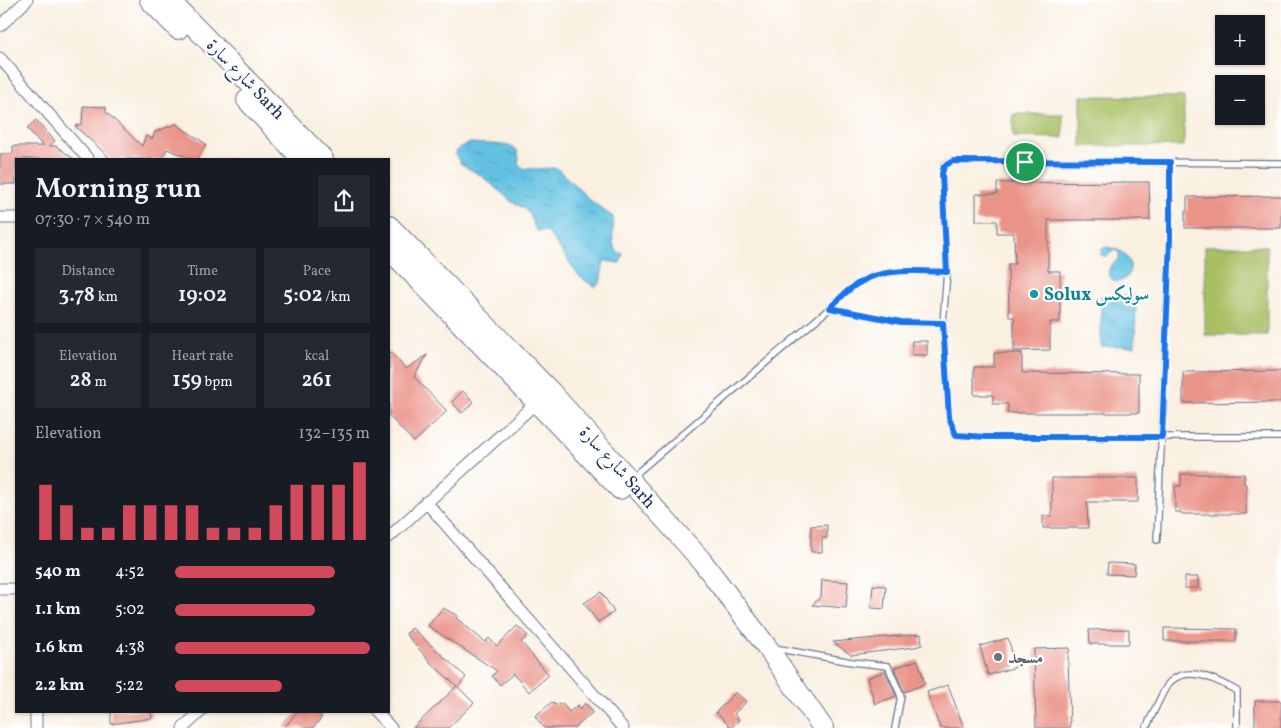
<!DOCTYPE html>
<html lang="en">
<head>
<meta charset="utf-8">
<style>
  body { margin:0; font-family:Vollkorn,Amiri,serif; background:#242831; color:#f1f3f6; height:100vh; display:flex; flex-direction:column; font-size:19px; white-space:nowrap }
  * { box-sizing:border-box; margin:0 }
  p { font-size:16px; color:#9ea1a6 }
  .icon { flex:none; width:28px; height:28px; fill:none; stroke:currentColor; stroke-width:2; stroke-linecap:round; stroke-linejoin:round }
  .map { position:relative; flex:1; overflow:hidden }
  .details { position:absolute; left:15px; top:158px; width:375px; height:555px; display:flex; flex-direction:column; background:#171b24; border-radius:0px; box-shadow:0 1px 4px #0004 }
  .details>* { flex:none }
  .fabs { position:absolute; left:1215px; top:15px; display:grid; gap:10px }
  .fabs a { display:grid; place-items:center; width:50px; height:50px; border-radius:0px; background:#171b24; box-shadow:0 1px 4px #0004; font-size:25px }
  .pin { position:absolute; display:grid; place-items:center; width:42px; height:42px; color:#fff; margin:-21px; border:2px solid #fff; border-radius:50%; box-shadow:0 1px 5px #0007 }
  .round { display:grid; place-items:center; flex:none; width:52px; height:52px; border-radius:0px; background:#242831 }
  .head { display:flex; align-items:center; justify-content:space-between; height:85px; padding:0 20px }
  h1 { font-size:28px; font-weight:600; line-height:38px }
  .metrics { display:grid; grid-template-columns:repeat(3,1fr); gap:8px; height:85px; padding:5px 20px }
  .metrics div { display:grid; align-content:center; border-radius:0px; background:#242831; text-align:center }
  .metrics b { font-size:21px; font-weight:600 }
  .metrics small { font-size:14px; font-weight:400 }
  .metrics p { font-size:14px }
  .chart { height:140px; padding:10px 20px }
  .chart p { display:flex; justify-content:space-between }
  .chart svg { width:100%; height:90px; margin-top:5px; stroke:#d1495b; stroke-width:6 }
  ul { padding:0 20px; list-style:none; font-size:16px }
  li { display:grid; grid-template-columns:80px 60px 1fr; align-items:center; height:38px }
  li i { height:12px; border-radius:6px; background:#d1495b }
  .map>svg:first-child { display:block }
</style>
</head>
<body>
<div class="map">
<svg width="1281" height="728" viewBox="0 0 1281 728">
  <defs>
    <pattern id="water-ripples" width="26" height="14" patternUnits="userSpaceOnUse" patternTransform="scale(1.25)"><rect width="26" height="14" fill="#64c2e2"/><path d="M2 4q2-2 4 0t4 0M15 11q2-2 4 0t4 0" fill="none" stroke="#529eba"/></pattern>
  </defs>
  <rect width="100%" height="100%" fill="#fff"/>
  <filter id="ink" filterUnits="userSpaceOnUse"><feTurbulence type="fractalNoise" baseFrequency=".02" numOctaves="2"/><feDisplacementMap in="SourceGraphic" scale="10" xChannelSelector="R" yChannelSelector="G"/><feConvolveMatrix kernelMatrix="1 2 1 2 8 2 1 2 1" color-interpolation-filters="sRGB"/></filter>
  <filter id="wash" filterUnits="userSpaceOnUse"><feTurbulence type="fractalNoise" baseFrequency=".0096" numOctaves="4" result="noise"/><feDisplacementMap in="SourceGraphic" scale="20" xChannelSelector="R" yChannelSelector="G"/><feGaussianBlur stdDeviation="1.12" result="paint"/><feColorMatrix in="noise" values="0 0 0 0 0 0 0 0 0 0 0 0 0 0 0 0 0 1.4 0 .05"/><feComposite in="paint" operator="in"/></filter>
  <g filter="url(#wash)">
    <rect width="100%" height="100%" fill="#f9f0e1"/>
    <g fill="#a9bf64" stroke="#627761">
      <path d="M1081,96l103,1v49h-103z"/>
      <path d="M1013,114h50v24l-50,-1z"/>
      <rect x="1205" y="246" width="62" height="89"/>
    </g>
    <g fill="url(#water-ripples)" stroke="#4078a0">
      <path d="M470,143l39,2 8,5 2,8 -1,6 5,5 34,-1 33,32 23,17c2,14 -6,32 10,37l-3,9 -16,-2 -4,22 -5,4 -15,-10 -33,-46h-10l-3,-5 -4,-11 -6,-7 -12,-6 -29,-25 -22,-13 -6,-10 5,-7z"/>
      <path d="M1107,247c41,6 18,50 2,29 -2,-11 4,-11 10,-17v-7l-4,-2 -9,7 -5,-2v-6z"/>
      <path d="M1101,296h35l-1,51h-34z"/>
    </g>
    <g id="blocks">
      <g fill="#ea9387">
        <path d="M83,106l23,1v5l36,34 4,-10 6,3 3,-7 21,-8 30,20 -9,15h-6l-24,-10 -5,10h-51l-36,-33 7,-2z"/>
        <path d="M36,120l19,21 -6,5h7l18,13h-58v25h-16v-30h13v-8h30l-16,-18z"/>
        <path d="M1149,182l1,38h-102v51h12v51h-10v28l-36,1v-34h-5l-1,-53h7l-1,-31h-17v-12h-21v-27h21v-11z"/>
        <path d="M1281,196v32h-96v-17h2v-14z"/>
        <rect x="912" y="341" width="15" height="14"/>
        <path d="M389,351l17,18 21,-14 -13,22 33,34 -33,31 -25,-26z"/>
        <path d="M994,353h28v20l117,1v39h-132l1,-9h-15v-9h-19v-28h20z"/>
        <path d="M1281,371v31l-98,1v-31z"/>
        <path d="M463,391l11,11 -12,11 -10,-11z"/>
        <path d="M1181,474h63v10h2v30h-65v-2h-6v-26h6z"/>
        <path d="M1052,478h86v24h-51l1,26h-45v-12h9z"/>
        <path d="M827,525v13h-5v14h-11v-26z"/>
        <path d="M1108,563l27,1 -1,11 -27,-1z"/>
        <rect x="1185" y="577" width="13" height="11"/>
        <path d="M822,580l26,2 -2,26 -34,-3 9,-8z"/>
        <path d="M873,585l13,1 -2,23 -13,-1z"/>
        <path d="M601,592l13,20 -16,10 -14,-19z"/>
        <path d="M443,608l15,8 -2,2 29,24 4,-4 8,8 20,-20 11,10 -7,6 28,33 -20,17 -16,-18 -13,11 -8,-9 5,-5 -69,-45z"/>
        <path d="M412,628l54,49 -8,10 16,16 -26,25h-35l44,-42 -25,-22 -26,-30z"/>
        <path d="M1164,628l72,1v12h-72z"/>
        <path d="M1129,629v15h-39l-1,-14z"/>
        <path d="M921,634l1,11 -7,2 -64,8 -18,-13z"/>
        <path d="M1008,638l8,29 -28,8 -8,-29z"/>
        <path d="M1070,648l-2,8 2,72h-34l-2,-79z"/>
        <path d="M918,660l7,24 -21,8 -10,-24z"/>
        <path d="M885,671l11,25 -21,8 -8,-26z"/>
        <path d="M948,685l16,43h-24l-13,-36z"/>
        <path d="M736,692l10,10 -12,12 5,6 -8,8 -15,-16z"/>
        <rect x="1255" y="701" width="26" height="27"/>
        <path d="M552,702l3,3 3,-2 2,2 2,-2 7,9 9,-7 2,4 5,-6 8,9 -18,16h-31l-9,-12z"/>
        <path d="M111,711h40l1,7 -41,6z"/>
        <path d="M298,711h15l9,6 -9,11h-29z"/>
      </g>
    </g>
  </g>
  <g filter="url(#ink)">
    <use href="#blocks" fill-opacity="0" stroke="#69738c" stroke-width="1"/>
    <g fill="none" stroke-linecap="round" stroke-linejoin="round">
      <defs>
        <g id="lane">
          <path d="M1281,163l-328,-2 -9,4 -2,9 5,98 -4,51 6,94 7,18 30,2h295"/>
          <path d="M830,308l71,14 42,1"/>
          <path d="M631,478l199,-170c11,-11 21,-22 36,-29 24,-11 55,-8 81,-7"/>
          <path d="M1157,540l13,-301v-77"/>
          <path d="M774,648l78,14 36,4 13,30 -6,32"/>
          <path d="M1146,728c5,-10 17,-38 23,-45 19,-20 49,-2 68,8v37"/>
        </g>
        <g id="street">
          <path d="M0,26l27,-26"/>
          <path d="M0,58l88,101"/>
          <path d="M0,218h16"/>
          <path d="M426,502l197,226"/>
          <path d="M389,537l148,-135"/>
          <path d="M0,589h16"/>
          <path d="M36,711v17"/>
          <path d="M375,711l16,17"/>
          <path d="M183,728l18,-17"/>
        </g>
        <g id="highway">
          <path d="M150,0l28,29"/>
          <path d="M169,0l154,159"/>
          <path d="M247,100l55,59"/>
          <path d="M389,226l161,165 151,169 66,87 56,81"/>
          <path d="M389,249l231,240"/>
        </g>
      </defs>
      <use href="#lane" stroke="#69738c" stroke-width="8"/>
      <use href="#street" stroke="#69738c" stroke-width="13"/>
      <use href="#highway" stroke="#69738c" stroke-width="22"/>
      <use href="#lane" stroke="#fff" stroke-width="5.5"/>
      <use href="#street" stroke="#fff" stroke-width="11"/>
      <use href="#highway" stroke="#fff" stroke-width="20"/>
    </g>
  </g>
  <g fill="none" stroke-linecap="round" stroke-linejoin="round" filter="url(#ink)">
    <defs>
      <path id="route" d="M953,161l217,1v77l-8,198h-176l-30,-2 -7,-18 -6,-94 -42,-1 -71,-14c11,-11 21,-22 36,-29 24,-11 55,-8 81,-7l-5,-98 2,-8z"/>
    </defs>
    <use href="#route" stroke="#fff" stroke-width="10"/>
    <use href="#route" stroke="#1a73e8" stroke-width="6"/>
  </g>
  <circle fill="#0f9aa8" stroke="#fff" stroke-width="2" cx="1034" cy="294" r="5"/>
  <circle fill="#6b7280" stroke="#fff" stroke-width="2" cx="998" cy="657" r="5"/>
  <g text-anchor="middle" stroke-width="4.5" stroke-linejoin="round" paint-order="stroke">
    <g font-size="18" fill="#1b2f5e" stroke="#fff">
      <text transform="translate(246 79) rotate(46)" y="6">شارع سارة Sarh</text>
      <text transform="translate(618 467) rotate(48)" y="6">شارع سارة Sarh</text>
    </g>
    <g font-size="18" font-weight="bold" fill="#0d838f" stroke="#fff" text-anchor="start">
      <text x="1044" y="300">Solux سوليكس</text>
    </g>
    <g font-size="18" font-weight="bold" fill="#5b616d" stroke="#fff" text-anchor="start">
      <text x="1008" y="663">مسجد</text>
    </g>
  </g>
</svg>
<div class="fabs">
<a>+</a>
<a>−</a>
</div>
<div class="pin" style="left:1025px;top:162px;background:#1e9e55"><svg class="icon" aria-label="arrive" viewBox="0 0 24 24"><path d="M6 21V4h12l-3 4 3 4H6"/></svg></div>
<section class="details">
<div class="head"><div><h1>Morning run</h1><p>07:30 · 7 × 540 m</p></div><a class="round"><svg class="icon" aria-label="share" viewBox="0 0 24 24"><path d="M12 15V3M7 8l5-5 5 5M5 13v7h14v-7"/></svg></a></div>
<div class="metrics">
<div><p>Distance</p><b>3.78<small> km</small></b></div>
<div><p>Time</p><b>19:02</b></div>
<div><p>Pace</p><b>5:02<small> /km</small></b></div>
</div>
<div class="metrics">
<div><p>Elevation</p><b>28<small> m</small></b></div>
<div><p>Heart rate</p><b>159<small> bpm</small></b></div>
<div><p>kcal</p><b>261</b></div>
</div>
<div class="chart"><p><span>Elevation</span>132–135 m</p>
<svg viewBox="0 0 160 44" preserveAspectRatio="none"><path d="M5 44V17M15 44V27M25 44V38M35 44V38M45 44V27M55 44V27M65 44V27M75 44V27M85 44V38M95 44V38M105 44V38M115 44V27M125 44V17M135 44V17M145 44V17M155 44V6"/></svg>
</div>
<ul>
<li><b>540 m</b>4:52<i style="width:82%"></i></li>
<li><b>1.1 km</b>5:02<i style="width:72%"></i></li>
<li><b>1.6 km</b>4:38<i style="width:100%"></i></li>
<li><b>2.2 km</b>5:22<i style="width:55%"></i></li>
</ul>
</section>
</div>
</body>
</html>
